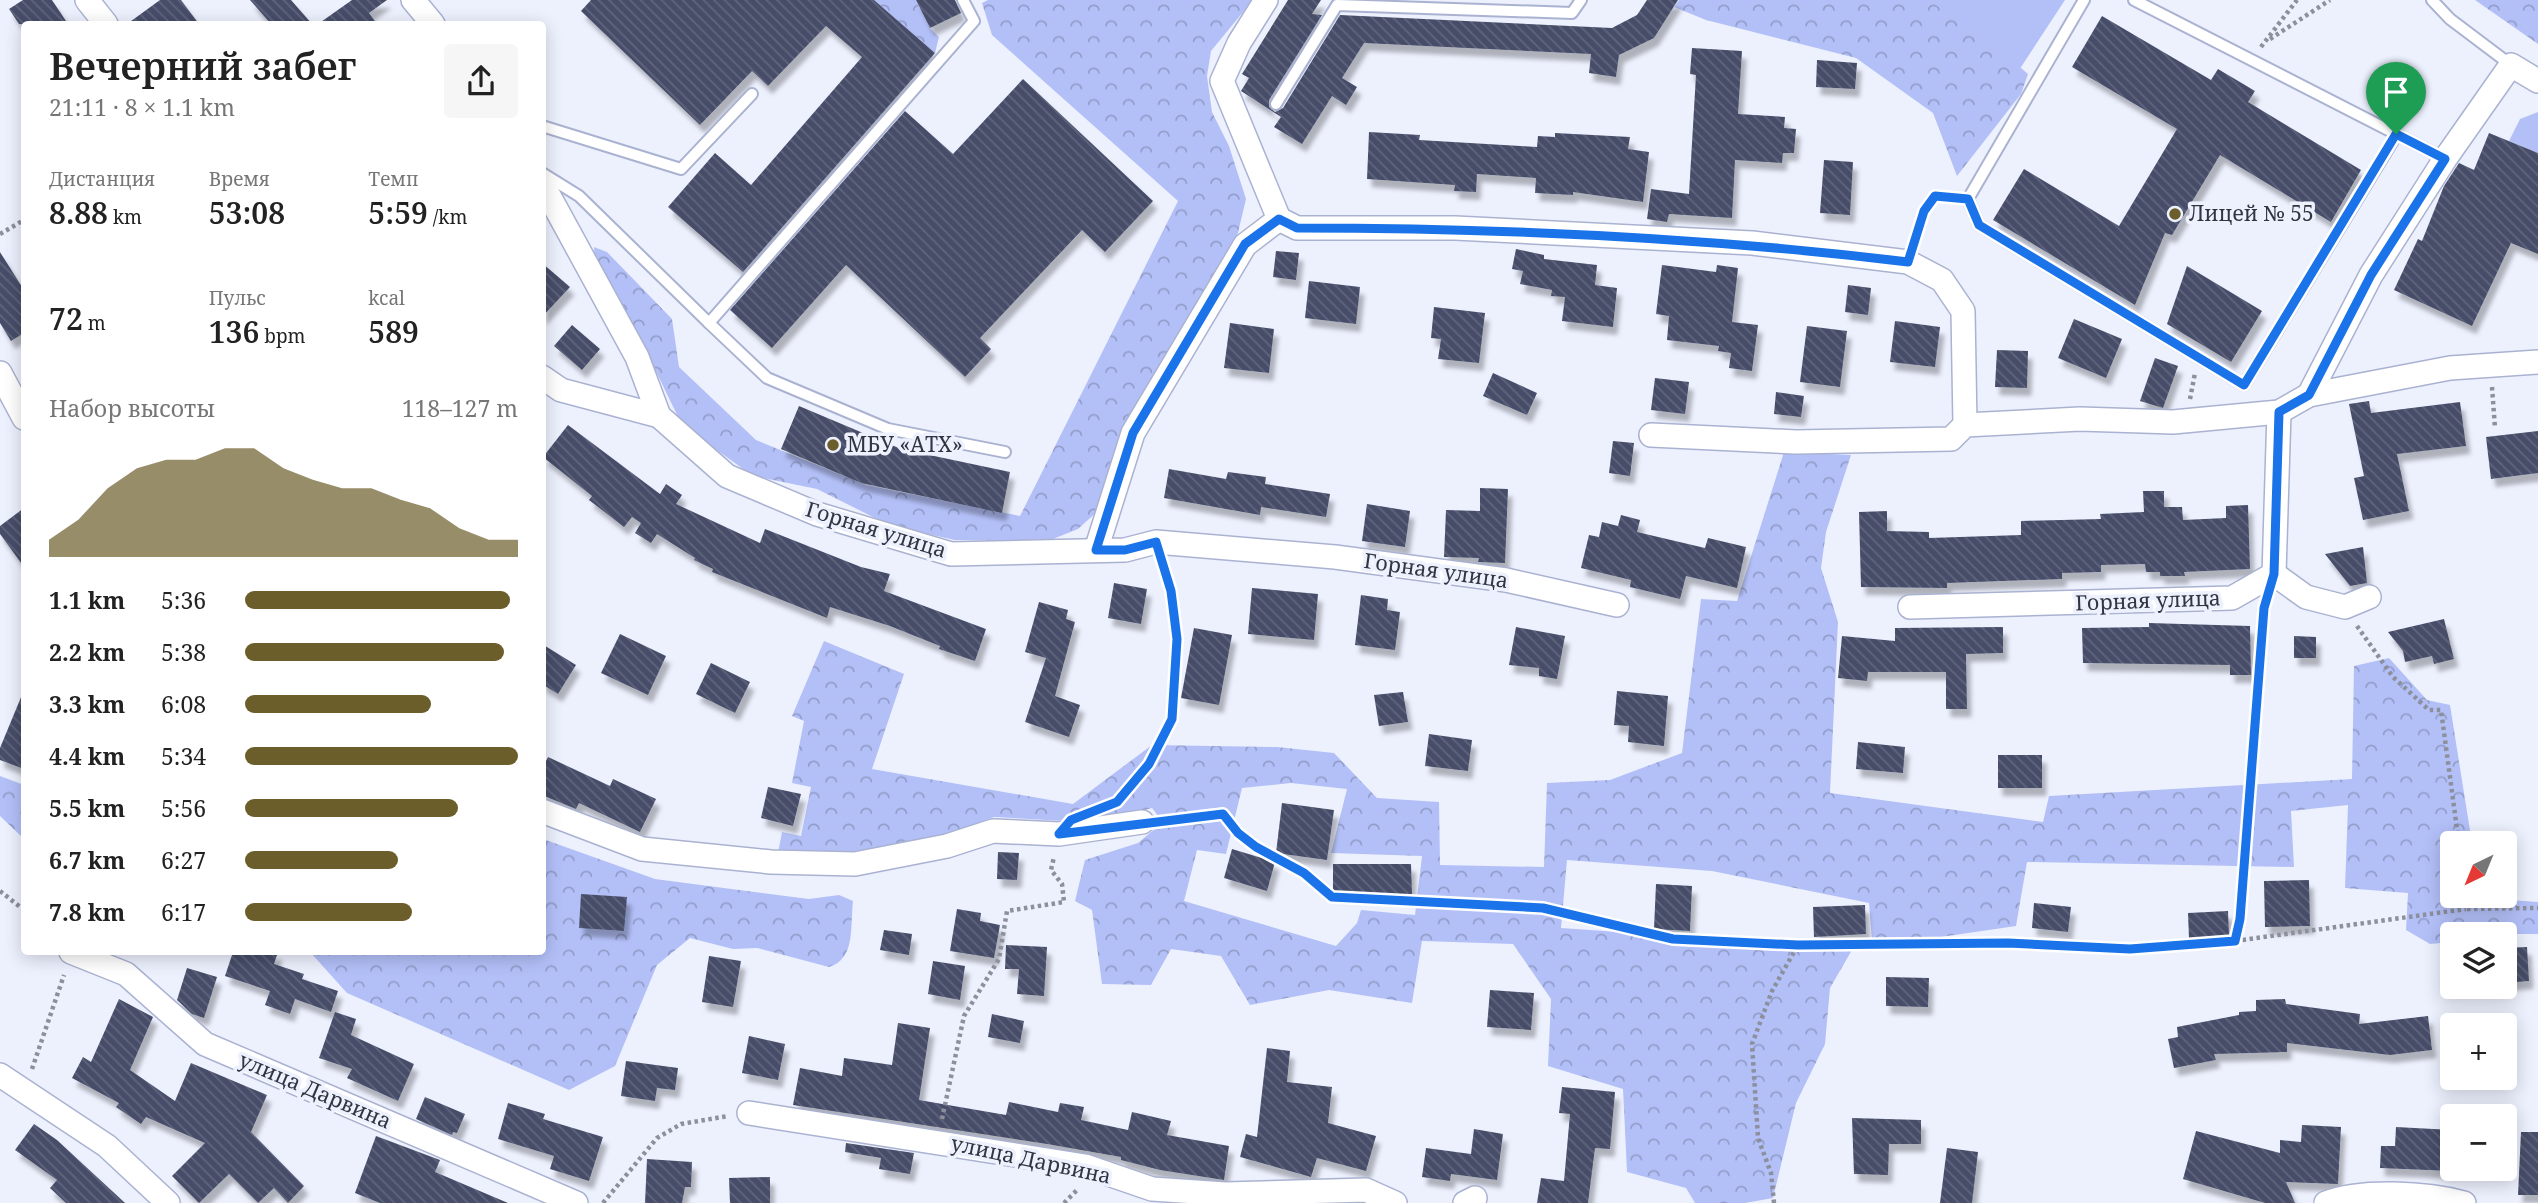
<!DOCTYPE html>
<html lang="ru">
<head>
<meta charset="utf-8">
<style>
  body { margin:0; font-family:"Noto Serif",serif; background:#f6f6f6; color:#222; height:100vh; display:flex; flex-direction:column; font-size:26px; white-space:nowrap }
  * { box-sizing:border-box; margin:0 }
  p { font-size:23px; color:#767676 }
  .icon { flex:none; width:38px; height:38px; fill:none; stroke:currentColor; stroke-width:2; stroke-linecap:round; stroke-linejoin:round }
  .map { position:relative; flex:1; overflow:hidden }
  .side { position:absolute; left:21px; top:21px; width:525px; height:934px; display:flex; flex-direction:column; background:#fff; border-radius:7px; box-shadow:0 4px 18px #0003 }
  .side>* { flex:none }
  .needle { width:46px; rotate:223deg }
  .controls { position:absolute; left:2440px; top:831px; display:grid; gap:14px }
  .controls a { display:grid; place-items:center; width:77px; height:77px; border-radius:7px; background:#fff; box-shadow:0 4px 18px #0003; font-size:35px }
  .pin { position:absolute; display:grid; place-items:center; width:60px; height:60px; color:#fff; margin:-72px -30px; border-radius:50% 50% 50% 0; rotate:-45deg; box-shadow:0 0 7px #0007 }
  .pin .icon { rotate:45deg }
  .round { display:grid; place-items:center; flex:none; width:74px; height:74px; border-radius:7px; background:#f6f6f6 }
  .overview { display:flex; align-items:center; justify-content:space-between; height:119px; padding:0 28px }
  h1 { font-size:38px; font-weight:600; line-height:52px }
  .figures { display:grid; grid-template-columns:repeat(3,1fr); gap:10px; height:119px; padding:7px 28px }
  .figures div { display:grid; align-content:center }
  .figures b { font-size:30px; font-weight:600 }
  .figures small { font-size:19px; font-weight:400 }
  .figures p { font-size:19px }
  .chart { height:196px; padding:14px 28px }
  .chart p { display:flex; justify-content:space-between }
  .chart svg { width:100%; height:126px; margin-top:7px; fill:#6c5e2b; opacity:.7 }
  ul { padding:0 28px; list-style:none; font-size:23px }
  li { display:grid; grid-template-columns:112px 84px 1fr; align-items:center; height:52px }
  li i { height:18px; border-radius:9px; background:#6c5e2b }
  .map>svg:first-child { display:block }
</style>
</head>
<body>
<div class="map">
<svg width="2538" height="1203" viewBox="0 0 2538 1203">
  <defs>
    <pattern id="forest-crowns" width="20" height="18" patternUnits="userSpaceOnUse" patternTransform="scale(1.75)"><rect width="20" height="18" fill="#b3c0f8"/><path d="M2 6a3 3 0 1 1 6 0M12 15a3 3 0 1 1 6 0" fill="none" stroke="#929dca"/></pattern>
    <pattern id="building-back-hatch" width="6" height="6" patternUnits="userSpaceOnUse" patternTransform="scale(1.75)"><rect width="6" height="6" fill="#474e69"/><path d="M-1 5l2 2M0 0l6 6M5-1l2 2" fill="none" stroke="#5f657c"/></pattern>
    <filter id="shadow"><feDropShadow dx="4.5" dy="8" stdDeviation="2" flood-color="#0004"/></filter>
  </defs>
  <rect width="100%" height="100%" fill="#edf1fe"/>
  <g fill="#b3c0f8">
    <path d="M1874,0h191l-57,87z"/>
    <path d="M2538,112v41l-29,-12 11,-22z"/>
  </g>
  <g fill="url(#forest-crowns)" fill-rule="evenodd">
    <path d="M874,0h42l14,28 9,9 -4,16z"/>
    <path d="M988,0h265l-42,51 -4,25 5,36 17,34 17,53 -10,42 -112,187 -16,45 -9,37 -21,19 -30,12 -93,-1 -64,-14 -74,-37 -64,-13 -71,-51 -34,-70 -53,-92 -1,-16 13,5 65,67 7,48 77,73 110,45 154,31 158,-315 -186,-166 -10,-32z"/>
    <path d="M1679,0h249l56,36 44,38 -7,20 -64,82 -24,-63 -77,-55 -150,-38 -32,-13z"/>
    <path d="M2475,0h63v44z"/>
    <path d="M1784,452l67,3 -25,77 -5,36 17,54 -8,171 213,29 6,-26 303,-17 2,-113 35,-8 38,42 23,5 22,138 -20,1v52l86,6v32h-86v8l-22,2 -24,-14 2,-37 -63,-5 3,-83 -57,6 3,56 -267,-5 -11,64 -164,24 -22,38 -5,56 -29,59 -23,95 -28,5h-50l-9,-15 -59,-16 -4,-83 -75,-23 3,-67 -38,-55 -91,-3 -10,62 -83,-13 -79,15 -29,-49 -50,-7 -20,36 -49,-1 -10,-74 -17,-9 10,-41 53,-17 25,-21 -11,-14 -52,15 -106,-6 -53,19 -89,18 -74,-1 4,-21 19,4 10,-49 -19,-4 12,-62 -12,-5 32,-75 80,33 -32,95 201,35 79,-59 125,2 57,6 43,45 62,4 1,63 104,2 3,-84 63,-3 72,-27 19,-154 36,2zM1291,783l56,6 -16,64 91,3 -7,59 -54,-5 -4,13 -21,23 -152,-45 13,-51 29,4 16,-66zM1567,860l145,11 157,32 3,37 -152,-1 -159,-11z"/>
    <path d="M0,776l24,9v54l-24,-23z"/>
    <path d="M543,839l112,40 154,20 30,-4 14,6c-3,25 3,58 -24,66l-72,-19 -24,1 -43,-11 -33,27 -42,101 -46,24 -222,-97 -37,-41h232z"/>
  </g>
  <g fill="url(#building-back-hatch)" filter="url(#shadow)">
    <path d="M23,0h29l16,24h-49l-10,-15z"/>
    <path d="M160,0h21l18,24h-72z"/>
    <path d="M250,0h41l21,24h-41z"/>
    <path d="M352,0h35l-18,13 8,11h-59z"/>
    <path d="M591,0h283l61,53 -192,219 -75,-65 47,-54 36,32 111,-128 -36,-31 -58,60 -16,-15 -52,54 -119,-114z"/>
    <path d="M916,0h39l6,13 -31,15z"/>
    <path d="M1288,0h33l-9,14 10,1 -53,85v7l6,5 8,-4 57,-93 272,13 25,-13 10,-15h31l-24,38 -35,17 -3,22 -27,-4 2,-19 -227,-11 -22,35 15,9 -11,18 -14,-9 -30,48 -28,-17 7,-10 -40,-26 8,-13 -7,-4z"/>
    <path d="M2102,16l109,64 7,-11 37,22 -7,11 113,68 -30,52 -111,-67 -48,80 -7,-2 -30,72 -142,-85 31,-51 95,57 58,-97 -105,-62z"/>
    <path d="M1692,48l50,3 -4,63 47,3 -1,11 12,1 -2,24h-11l-1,10 -47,-3 -3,58 -63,-4 -2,8 -20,-3 4,-30 38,5 7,-119 -6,-1z"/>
    <path d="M1817,60l40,3 -2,26 -39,-2z"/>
    <path d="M1023,79l130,122 -48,51 -23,-22 -102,108 11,11 -26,28 -119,-112 -74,83 -42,-38 175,-199 48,43z"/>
    <path d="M1369,132l51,3 -1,5 118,7 1,-11 17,1v-4l75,4 -2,12 21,3 -6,50 -70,-10v3l-38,-2 1,-15 -59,-4 -1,18 -22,-1 1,-6 -88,-6z"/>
    <path d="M2489,133l49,20v101l-27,-11 -39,83 -78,-36 24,-51 4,2 22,-55 15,-23 15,7z"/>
    <path d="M1824,160l29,2 -3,53 -30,-2z"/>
    <path d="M1516,249l28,6v4l53,6 -2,20 22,3 -4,39 -51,-6 3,-24 -14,-1 1,-6 -32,-6 3,-13 -11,-2z"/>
    <path d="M1276,251l23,2 -3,27 -23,-3z"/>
    <path d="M0,252l24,38v43l-13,8 -11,-18z"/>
    <path d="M542,263l28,24 -28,30z"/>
    <path d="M1662,265l54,7 1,-7 21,3 -6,54 26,3 -6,46 -23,-3 2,-15 -13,-2 1,-5 -52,-6 2,-24 -13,-2z"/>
    <path d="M2187,266l75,45 -31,51 -64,-38z"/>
    <path d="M1309,281l51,6 -4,37 -51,-6z"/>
    <path d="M1848,285l23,3 -3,27 -23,-3z"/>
    <path d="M1434,307l51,6 -6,50 -41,-4 3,-20 -10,-1z"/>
    <path d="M2074,319l48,20 -16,39 -48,-20z"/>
    <path d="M1895,321l45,6 -5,40 -45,-5z"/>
    <path d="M1230,323l44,6 -5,44 -45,-5z"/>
    <path d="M572,325l28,24 -18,21 -28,-24z"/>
    <path d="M1807,326l40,5 -7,56 -40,-5z"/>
    <path d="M1997,350l31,1 -1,37 -32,-1z"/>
    <path d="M2155,358l23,8 -15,42 -23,-7z"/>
    <path d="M1493,373l44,20 -10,22 -44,-19z"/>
    <path d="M1655,378l34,4 -4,32 -34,-4z"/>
    <path d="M1776,392l28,4 -3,21 -27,-3z"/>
    <path d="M2369,401l2,12 89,-11 6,44 -69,8 12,57 -46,9 -9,-42 10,-2 -15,-72z"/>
    <path d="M799,406l102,43 109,23 -8,41 -141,-30 -80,-34z"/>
    <path d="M568,425l92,69 6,-10 16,11 -6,9 84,39 5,-14 96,38 29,7 -6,17 102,38 -11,32 -36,-12 1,-3 -50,-20 -60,-19 -3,11 -115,-46 1,-3 -19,-9 1,-2 -38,-24 -6,9 -16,-10 6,-10 -9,-6 -8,10 -35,-27 3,-4 -49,-39z"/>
    <path d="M2538,431v42l-47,6 -5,-42z"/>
    <path d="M1613,441l21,2 -4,33 -21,-3z"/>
    <path d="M1169,469l57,10 2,-7 38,5 -1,7 65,10 -4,23 -65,-10 -1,8 -96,-17z"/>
    <path d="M1480,488l28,1 -3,74 -27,-1 1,-4 -35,-1 2,-47 34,1z"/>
    <path d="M2143,491h21v16h18l1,13 43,-2v-12l22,-1 2,64 -66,3 1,4h-25v-4h-14l-1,-8 -44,1v7l-39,1v6l-115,4v5l-86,-1 -2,-75 28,-1v20l42,1v6l92,-3v-14l80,-2 -1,-5 44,-2z"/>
    <path d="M1367,504l43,7 -5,36 -43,-6z"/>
    <path d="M24,508v59l-24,-33v-8z"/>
    <path d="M1621,515l19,5 -3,12 68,16 3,-10 38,9 -9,41 -51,-12 -6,23 -50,-12 1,-7 -50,-12 8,-33 10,2 3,-15 16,4z"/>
    <path d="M2363,547l4,36 -17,3 -25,-32z"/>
    <path d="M1114,583l33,6 -6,35 -33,-6z"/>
    <path d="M1252,588l66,6 -4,46 -66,-6z"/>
    <path d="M1361,595l27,4 -1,11 13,2 -5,38 -40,-5z"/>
    <path d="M1039,602l29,8 -2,9 9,3 -20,74 25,9 -11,32 -44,-15 21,-64 -21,-6z"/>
    <path d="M2444,619l10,40 -20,5 -2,-8 -27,6 -2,-11 -15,-19z"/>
    <path d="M2149,623l101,3 1,49h-21v-10l-147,-2 -1,-35 67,-1z"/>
    <path d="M1516,627l49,9 -8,43 -18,-3v-8l-30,-3z"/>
    <path d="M2003,627v26l-37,1 1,55h-21v-37h-78l-1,9 -29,-3 4,-42 53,5v-13z"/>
    <path d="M1194,628l38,7 -13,70 -38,-7z"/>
    <path d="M620,634l46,22 -18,39 -47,-22z"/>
    <path d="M2294,636l22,1v21h-22z"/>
    <path d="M542,644l34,21 -18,29 -16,-10z"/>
    <path d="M711,663l39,19 -15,31 -39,-19z"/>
    <path d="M24,690v79l-24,-9v-12z"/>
    <path d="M1617,691l51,5 -4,50 -36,-4 1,-16 -15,-1z"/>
    <path d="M1403,692l5,30 -29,4 -5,-31z"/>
    <path d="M1429,734l43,6 -4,31 -43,-5z"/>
    <path d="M1858,742l47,5 -2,26 -47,-4z"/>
    <rect x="1998" y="755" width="44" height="33"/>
    <path d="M548,757l62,29 3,-7 43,20 -16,33 -61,-29 -3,6 -34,-14v-26z"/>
    <path d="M768,787l33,7 -8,32 -32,-8z"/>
    <path d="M1282,803l52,7 -7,50 -51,-7z"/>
    <path d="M1232,849l43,13 -8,29 -43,-13z"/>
    <path d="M998,852l21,1 -2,27 -20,-1z"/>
    <path d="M1333,864h78l1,30h-79z"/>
    <path d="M2309,880l1,46 -45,1 -1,-46z"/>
    <path d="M1656,884l36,2 -2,45 -36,-2z"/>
    <path d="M581,894l46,3 -3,34 -45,-3z"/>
    <path d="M2034,903l37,4 -3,25 -36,-4z"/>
    <path d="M1865,905l1,29 -52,3 -1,-30z"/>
    <path d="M957,909l24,4 -1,8 20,4 -6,33 -44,-7z"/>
    <path d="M2228,911l1,25 -40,2 -1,-25z"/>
    <path d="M884,930l28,4 -3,21 -29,-5z"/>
    <path d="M1006,945l41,2 -3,49 -27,-2 2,-25h-14z"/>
    <path d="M2527,947l2,34 -25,2v-35z"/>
    <path d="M233,952h45l-4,12 30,10 -2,5 36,12 -7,21 -36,-13 -5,15 -25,-9 5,-14 -45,-15z"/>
    <path d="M709,956l32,5 -8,46 -31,-5z"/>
    <path d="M933,961l32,5 -5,34 -32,-6z"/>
    <path d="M187,968l30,9 -13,41 -12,-4 -15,-14z"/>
    <path d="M1886,977l43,1 -1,29 -42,-1z"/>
    <path d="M1490,990l44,3 -3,37 -44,-3z"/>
    <path d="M119,999l34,18 -23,53 45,31 16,-38 76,32 -16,37 53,54 -16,17 -14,-15 -16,15 -29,-29 -30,29 -27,-27 33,-33 -59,-26 -5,7 -25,-17 3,-4 -47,-25 11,-21 8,5z"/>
    <path d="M2285,999l1,5 74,10 -1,10 69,-8 4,34 -42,5 -103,-12v9l-73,2 2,6 -42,8 -6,-29 10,-2 -1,-10 62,-12v-3l17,-1v-11z"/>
    <path d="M335,1012l21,7 -5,16 63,29 -16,37 -51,-23 5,-9 -33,-11z"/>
    <path d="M992,1014l32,7 -4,22 -32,-6z"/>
    <path d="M898,1023l32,5 -11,72 87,15 3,-13 49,10 2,-9 24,4 -3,13 47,10 4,-18 39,9 -4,14 62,11 -5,34 -64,-10 -39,-10v-3l-74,-13 -254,-39 7,-37 42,8 2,-18 48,7z"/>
    <path d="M749,1036l36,8 -7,36 -36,-7z"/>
    <path d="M1267,1048l23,3 -3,31 45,5 -4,36 48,13 -10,35 -49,-13 -6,19 -71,-20 6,-23 11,3z"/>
    <path d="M626,1061l52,7 -3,22 -18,-2 -2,13 -34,-5z"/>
    <path d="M1562,1087l53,5 -5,57 -15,-1 -7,55h-51l4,-25 23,3 6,-67 -11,-1z"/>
    <path d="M425,1097l40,17 -8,19 -4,-1 -1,3 -36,-16z"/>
    <path d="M508,1103l37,11 -2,5 60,18 -14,44 -39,-12 4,-13 -56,-17z"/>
    <path d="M1852,1118l69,2v24h-32l-1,31 -34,-1z"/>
    <path d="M34,1124l23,16 68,63h-59l-16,-15 7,-8 -42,-30z"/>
    <path d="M2302,1125l39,2 -3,57 -52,-2 9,21h-30l-82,-24 13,-48 84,22v-13l21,2z"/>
    <path d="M2396,1127l56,3v41l-72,-3 1,-22h14z"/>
    <path d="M1474,1129l29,5 -6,46 -46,-6 -1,7 -28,-4 4,-29 45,6z"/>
    <path d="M2521,1132h17v63h-20z"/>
    <path d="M376,1136l64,24 -5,12 73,31h-128l-25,-10z"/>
    <path d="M846,1143l68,10 -4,21 -31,-5 2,-11 -36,-6z"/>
    <path d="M1947,1148l31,4 -6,51h-32z"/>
    <path d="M647,1159l45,3 -1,25h-6l-3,16h-37z"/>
    <path d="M770,1177v26h-40l-1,-25z"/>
  </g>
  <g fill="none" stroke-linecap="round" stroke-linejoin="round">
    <defs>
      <g id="service">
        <path d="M2084,0l-116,199 11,26 265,160 153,-251"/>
        <path d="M2134,0l311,159"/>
        <path d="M2432,0l18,19 61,46"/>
        <path d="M1276,104l61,-99 235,8 9,-13"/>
        <path d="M542,126l139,43 71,-75"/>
        <path d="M542,173l37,23 130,127 265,-302 -11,-21"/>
        <path d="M709,323l58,55 121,51 117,23"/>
      </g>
      <g id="minor">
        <path d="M87,0l19,24"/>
        <path d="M413,0l20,24"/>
        <path d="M1266,0l-27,43 -17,38 57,138"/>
        <path d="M542,183l95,174 22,59"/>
        <path d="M1279,219l18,9h158l297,15 156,19 34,18 21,31 2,114"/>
        <path d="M0,373l24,45"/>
        <path d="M542,377l19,13 98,26 68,60 90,38 134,40 174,-4 31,-8 179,15 171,23 111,25"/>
        <path d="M2309,395l62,-120 74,-116 66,-94 27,16"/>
        <path d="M1651,435l145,7 155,-3 14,-14 115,-6 93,3 106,-10 30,-17 141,-27 88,-6"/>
        <path d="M1096,550l37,-117 112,-188 34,-26"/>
        <path d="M2274,574l5,-162"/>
        <path d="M1910,607l322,-9 42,-24 32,23 39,10 24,-10"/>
        <path d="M542,811l100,38 129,13 84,2 92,-18 46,-15 66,3 83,-12"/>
        <path d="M71,952l55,22 79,70 371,159"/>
        <path d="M0,1075l107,71 61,57"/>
        <path d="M749,1113l336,53 67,23 73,5 141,-4 29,13"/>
        <path d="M1465,1203l10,-5"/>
        <path d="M2326,1203c36,-14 101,-10 138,0"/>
      </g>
    </defs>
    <use href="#service" stroke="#aab2d1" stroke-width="14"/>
    <use href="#minor" stroke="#aab2d1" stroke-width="26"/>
    <g stroke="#8c8f9c" stroke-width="4.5" stroke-dasharray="3.5 3.5" stroke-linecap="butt">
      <path d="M2270,39l60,-39"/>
      <path d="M2261,47l36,-47"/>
      <path d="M0,234l24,-14"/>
      <path d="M1915,241l9,-30 11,-15h18"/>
      <path d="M2492,387l3,41"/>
      <path d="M2190,399l5,-26"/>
      <path d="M2357,626l36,51 36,33h12l18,134"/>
      <path d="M1118,801l31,-37 23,-45 5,-80 -6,-48 -7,-25"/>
      <path d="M1164,820l59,-6 15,19 18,14 48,26 28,24 211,11 130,31 125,6 210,-2 122,6 105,-8 231,-32"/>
      <path d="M0,891l24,19"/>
      <path d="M2465,896l1,13 72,-1"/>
      <path d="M2235,941l5,-22 24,-312"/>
      <path d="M32,1069l32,-94"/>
      <path d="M942,1119l22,-103 35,-57 8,-48 57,-9 -2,-18 -11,-14 3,-13"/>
      <path d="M603,1203l54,-65 24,-14 47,-8"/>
      <path d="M1064,1203l14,-14"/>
      <path d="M1774,1203l-3,-30 -13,-35 -6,-94 20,-53 26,-46"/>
    </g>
    <use href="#service" stroke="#fff" stroke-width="10"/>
    <use href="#minor" stroke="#fff" stroke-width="23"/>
  </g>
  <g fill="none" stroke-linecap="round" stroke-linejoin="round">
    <defs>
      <path id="route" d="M2396,134l49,25 -74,116 -62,120 -30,17 -5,162 -10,34 -24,311 -5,22 -105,8 -122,-6 -210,2 -125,-6 -130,-31 -211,-11 -28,-24 -48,-26 -18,-14 -15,-19 -164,20 12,-14 46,-18 32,-38 23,-45 5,-80 -6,-48 -15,-49 -31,8h-29l37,-117 112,-189 34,-25 18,9c206,0 407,9 611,34l16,-51 11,-15 33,3 11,26 265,160z"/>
    </defs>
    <use href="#route" stroke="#fff" stroke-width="14"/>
    <use href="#route" stroke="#1a73e8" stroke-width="9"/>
  </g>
  <g fill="#6c5e2b" stroke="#edf1fe" stroke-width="2.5">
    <circle cx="2175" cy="214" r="7"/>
    <circle cx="833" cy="445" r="7"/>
  </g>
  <g text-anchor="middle" stroke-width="7" stroke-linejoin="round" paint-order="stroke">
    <g font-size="21" fill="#313441" stroke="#edf1fe" text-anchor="start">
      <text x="2189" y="221">Лицей № 55</text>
      <text x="847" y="452">МБУ «АТХ»</text>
    </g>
    <g font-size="21" fill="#313441" stroke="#edf1fe">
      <text transform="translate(876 530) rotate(17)" y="7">Горная улица</text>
      <text transform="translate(1436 571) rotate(8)" y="7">Горная улица</text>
      <text transform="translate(2148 601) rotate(-2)" y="7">Горная улица</text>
      <text transform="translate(315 1091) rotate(23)" y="7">улица Дарвина</text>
      <text transform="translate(1031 1160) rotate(12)" y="7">улица Дарвина</text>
    </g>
  </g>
</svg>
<div class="controls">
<a><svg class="needle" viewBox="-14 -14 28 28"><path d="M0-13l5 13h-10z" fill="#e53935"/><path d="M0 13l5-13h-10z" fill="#767676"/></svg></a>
<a><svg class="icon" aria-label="layers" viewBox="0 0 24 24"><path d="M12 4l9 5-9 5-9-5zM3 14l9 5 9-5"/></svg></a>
<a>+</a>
<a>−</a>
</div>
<div class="pin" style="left:2396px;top:134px;background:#1e9e55"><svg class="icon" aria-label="arrive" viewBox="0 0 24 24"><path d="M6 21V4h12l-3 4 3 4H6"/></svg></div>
<section class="side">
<div class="overview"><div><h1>Вечерний забег</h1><p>21:11 · 8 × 1.1 km</p></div><a class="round"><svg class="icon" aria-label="share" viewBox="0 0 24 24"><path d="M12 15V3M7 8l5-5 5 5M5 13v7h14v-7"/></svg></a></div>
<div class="figures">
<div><p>Дистанция</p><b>8.88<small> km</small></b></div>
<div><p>Время</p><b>53:08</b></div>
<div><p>Темп</p><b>5:59<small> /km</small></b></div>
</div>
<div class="figures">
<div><b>72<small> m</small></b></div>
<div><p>Пульс</p><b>136<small> bpm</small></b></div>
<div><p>kcal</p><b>589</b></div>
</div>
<div class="chart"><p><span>Набор высоты</span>118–127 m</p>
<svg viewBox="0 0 160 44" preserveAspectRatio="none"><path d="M0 44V38L10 31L20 20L30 13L40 10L50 10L60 6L70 6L80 13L90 17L100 20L110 20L120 24L130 27L140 34L150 38L160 38V44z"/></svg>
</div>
<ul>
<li><b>1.1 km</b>5:36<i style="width:97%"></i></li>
<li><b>2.2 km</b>5:38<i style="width:95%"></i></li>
<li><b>3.3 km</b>6:08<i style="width:68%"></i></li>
<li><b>4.4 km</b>5:34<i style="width:100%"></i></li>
<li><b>5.5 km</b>5:56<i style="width:78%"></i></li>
<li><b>6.7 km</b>6:27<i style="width:56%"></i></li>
<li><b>7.8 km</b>6:17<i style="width:61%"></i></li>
</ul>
</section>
</div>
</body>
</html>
